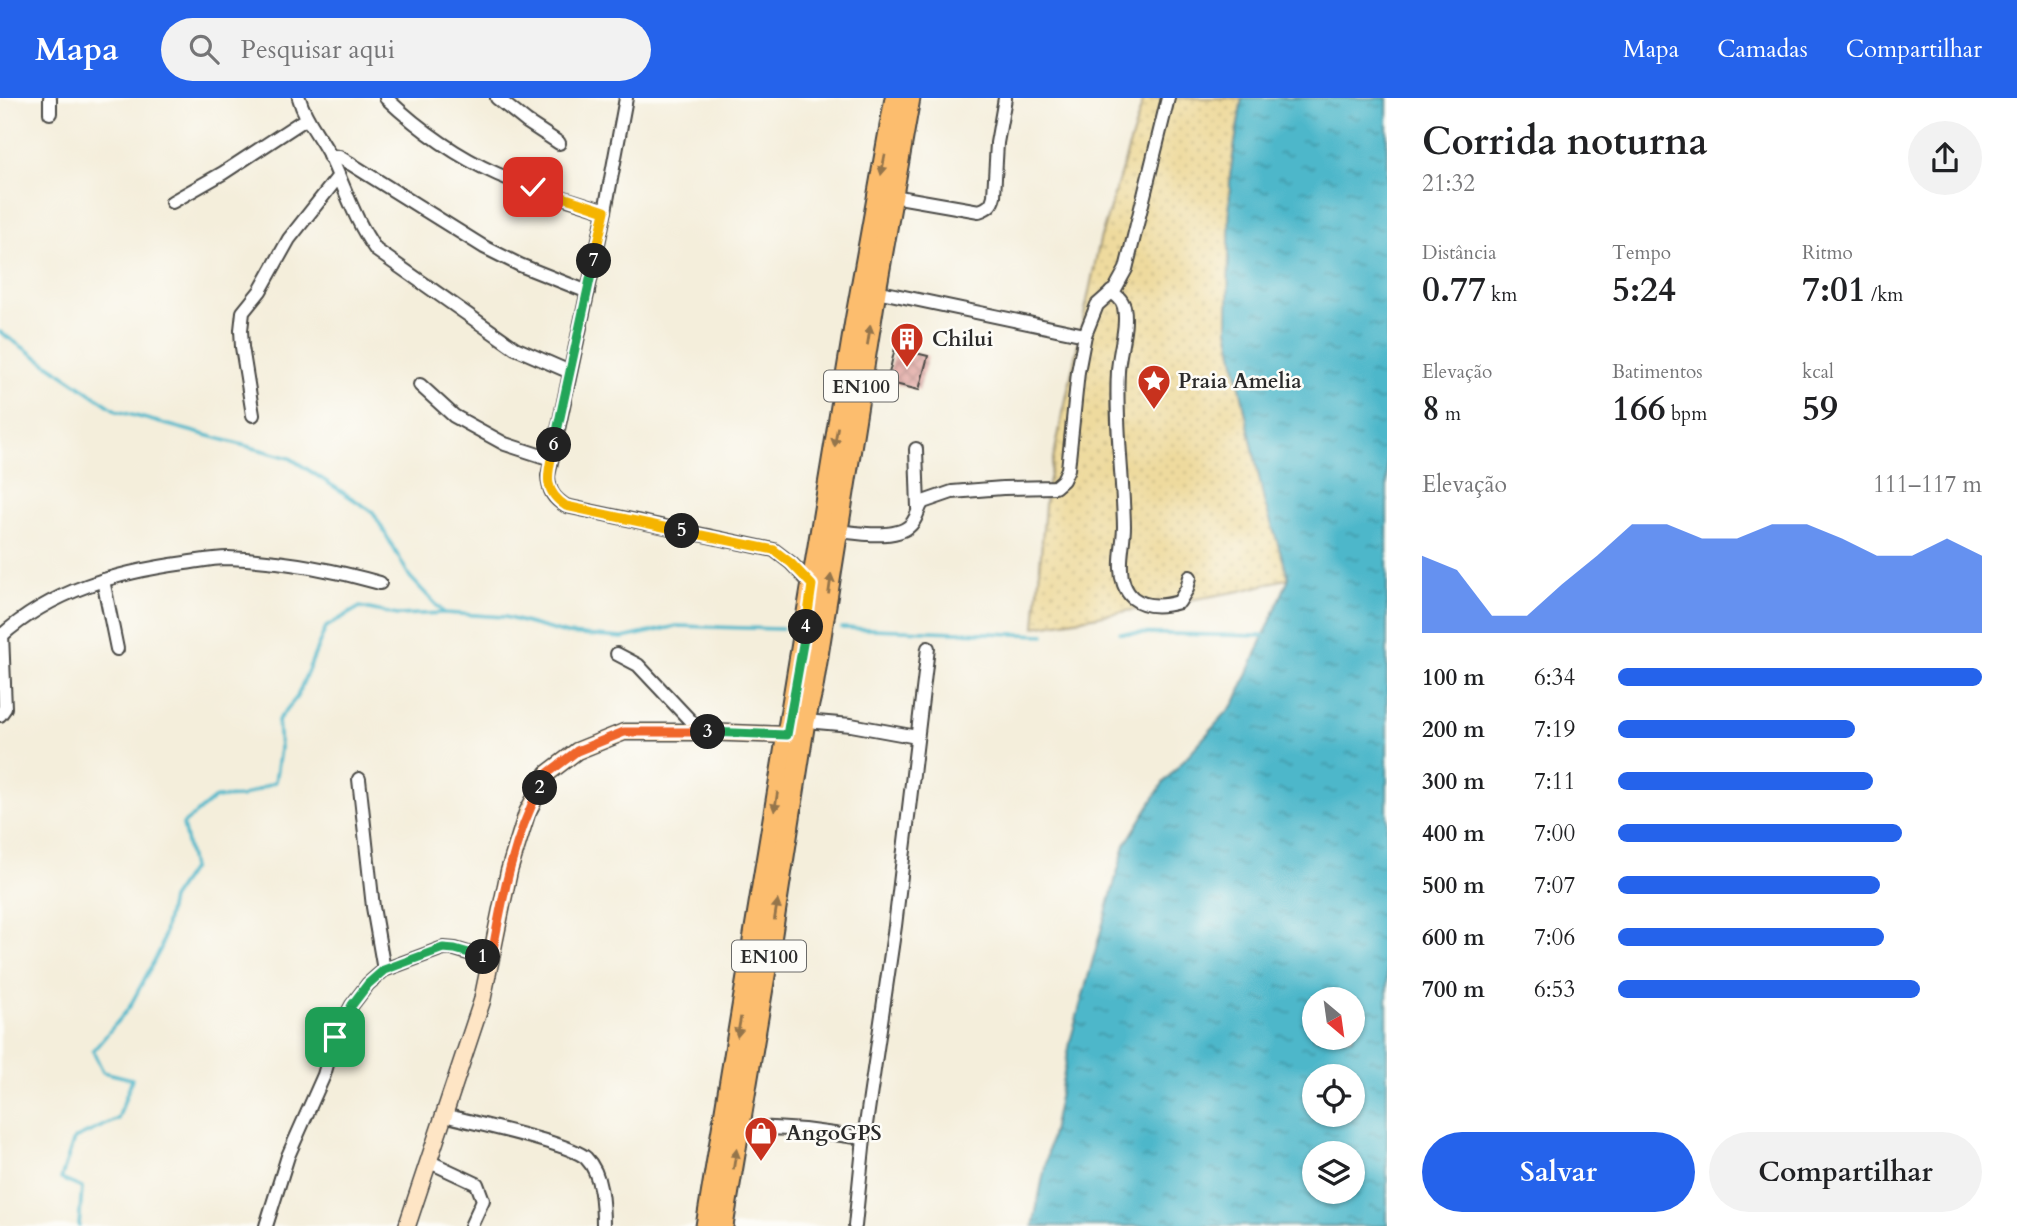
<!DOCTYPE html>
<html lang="pt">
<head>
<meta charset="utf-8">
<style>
  body { margin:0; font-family:Cardo,serif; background:#f2f2f2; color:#202124; height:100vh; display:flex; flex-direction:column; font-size:26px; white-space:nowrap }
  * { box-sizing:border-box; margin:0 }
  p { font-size:23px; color:#757577 }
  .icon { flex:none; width:38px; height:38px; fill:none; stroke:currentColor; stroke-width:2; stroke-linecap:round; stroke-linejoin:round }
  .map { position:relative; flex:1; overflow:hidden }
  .sheet { display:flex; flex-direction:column; background:#fff; width:630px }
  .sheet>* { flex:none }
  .needle { width:46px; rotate:151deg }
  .fabs { position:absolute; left:1302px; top:889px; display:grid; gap:14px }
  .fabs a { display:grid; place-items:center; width:63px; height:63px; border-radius:50%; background:#fff; box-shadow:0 2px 5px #0004; font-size:35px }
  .pin { position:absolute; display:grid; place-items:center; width:60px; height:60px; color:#fff; margin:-30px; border-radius:14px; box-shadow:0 4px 10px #0006 }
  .km { position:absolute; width:35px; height:35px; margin:-18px; border-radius:50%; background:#222; color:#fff; font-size:19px; line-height:35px; text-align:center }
  .round { display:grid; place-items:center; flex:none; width:74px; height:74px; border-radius:37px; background:#f2f2f2 }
  .head { display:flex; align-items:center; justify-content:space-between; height:119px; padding:0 35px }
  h1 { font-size:38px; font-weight:700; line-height:52px }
  .metrics { display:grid; grid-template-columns:repeat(3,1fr); gap:10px; height:119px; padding:7px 35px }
  .metrics div { display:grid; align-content:center }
  .metrics b { font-size:35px; font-weight:700 }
  .metrics small { font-size:19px; font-weight:400 }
  .metrics p { font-size:19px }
  .chart { height:196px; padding:14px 35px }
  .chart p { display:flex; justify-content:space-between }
  .chart svg { width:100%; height:126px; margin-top:7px; fill:#2563eb; opacity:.7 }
  .action { display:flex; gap:14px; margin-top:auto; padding:14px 35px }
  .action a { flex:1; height:80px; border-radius:42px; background:#2563eb; color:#fff; font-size:28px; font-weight:700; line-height:80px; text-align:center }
  .action a+a { background:#f2f2f2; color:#202124 }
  ul { padding:0 35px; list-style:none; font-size:23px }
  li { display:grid; grid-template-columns:112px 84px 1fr; align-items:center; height:52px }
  li i { height:18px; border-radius:9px; background:#2563eb }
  header { display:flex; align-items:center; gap:42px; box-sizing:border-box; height:98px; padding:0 35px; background:#2563eb; color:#fff }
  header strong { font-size:33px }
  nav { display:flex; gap:38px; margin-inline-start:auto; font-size:24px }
  .search { width:490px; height:63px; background:#f2f2f2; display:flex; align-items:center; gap:18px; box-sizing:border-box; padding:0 24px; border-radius:38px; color:#757577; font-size:26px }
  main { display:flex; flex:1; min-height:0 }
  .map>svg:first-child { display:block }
</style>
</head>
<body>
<header>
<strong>Mapa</strong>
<div class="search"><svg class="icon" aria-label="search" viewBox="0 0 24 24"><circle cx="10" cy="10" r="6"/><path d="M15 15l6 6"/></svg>Pesquisar aqui</div>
<nav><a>Mapa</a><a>Camadas</a><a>Compartilhar</a></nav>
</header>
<main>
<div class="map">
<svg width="1387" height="1128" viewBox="0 0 1387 1128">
  <defs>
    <pattern id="sand-dots" width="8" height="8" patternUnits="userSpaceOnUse" patternTransform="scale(1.75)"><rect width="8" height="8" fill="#eeda9e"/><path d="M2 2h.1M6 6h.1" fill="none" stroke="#cb8" stroke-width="1.8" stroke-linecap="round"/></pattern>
    <pattern id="water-ripples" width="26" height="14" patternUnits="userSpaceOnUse" patternTransform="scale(1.75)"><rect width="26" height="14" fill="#4db7ca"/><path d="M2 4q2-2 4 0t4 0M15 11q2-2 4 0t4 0" fill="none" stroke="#4095a4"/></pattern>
    <pattern id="building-cross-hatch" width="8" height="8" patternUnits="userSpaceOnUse" patternTransform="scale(1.75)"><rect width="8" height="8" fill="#e0a39e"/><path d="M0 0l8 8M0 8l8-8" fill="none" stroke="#b68581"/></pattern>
  </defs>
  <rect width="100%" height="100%" fill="#fdfcf7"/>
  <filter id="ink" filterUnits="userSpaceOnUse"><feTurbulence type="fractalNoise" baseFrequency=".0143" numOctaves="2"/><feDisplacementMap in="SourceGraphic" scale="14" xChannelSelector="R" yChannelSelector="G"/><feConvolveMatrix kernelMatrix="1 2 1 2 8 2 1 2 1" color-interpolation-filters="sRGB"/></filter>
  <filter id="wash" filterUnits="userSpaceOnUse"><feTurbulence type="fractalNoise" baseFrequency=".00686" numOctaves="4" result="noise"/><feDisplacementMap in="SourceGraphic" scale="28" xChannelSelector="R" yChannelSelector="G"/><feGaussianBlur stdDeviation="1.57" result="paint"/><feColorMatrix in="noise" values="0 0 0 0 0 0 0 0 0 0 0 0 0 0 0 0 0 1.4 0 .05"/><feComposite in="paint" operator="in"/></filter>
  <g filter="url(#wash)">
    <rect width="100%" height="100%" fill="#f4eedb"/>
    <path fill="url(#sand-dots)" stroke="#8c8264" stroke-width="2" d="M1144,0h98l-12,78 -2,153 36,172 25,77 -48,13 -206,36 11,-134 54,-253z"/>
    <path fill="url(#water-ripples)" stroke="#3c717a" stroke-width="2" fill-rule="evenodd" d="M1242,0h145v1128h-354l38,-188 54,-193 38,-62 72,-80 54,-125 -25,-77 -36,-172 2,-153zM1314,901h39v39h-39zM1314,978h39v39h-39zM1314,1055h39v39h-39z"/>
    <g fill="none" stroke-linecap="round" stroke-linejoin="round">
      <g stroke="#4db7ca" stroke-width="3.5">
        <path d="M0,234l117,79 173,47 83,54 37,65 34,36 61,4 62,17 56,4 54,-12 105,3"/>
        <path d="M842,530l202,7"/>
        <path d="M1120,535l144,3"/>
        <path d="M79,1128l3,-38 -21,-9 13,-40 44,-20 14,-40 -29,-7 -10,-21 36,-43 32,-60 10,-49 21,-31 -9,-44 32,-26 26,-1 34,-15 5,-33 -2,-29 19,-23 29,-70 34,-20 37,8 47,-2"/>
      </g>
    </g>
    <g id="blocks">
      <path fill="url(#building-cross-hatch)" d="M895,250l33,8 -9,34 -32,-8z"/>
    </g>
  </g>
  <g filter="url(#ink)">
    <use href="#blocks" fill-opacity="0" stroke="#494845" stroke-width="2"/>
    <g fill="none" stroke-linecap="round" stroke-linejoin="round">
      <defs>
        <g id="street">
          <path d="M50,0v15"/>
          <path d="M299,0c6,22 21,38 31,58 15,32 25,65 46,94l139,98 55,24"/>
          <path d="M386,0c33,31 70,58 111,76 34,15 72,25 108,37"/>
          <path d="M497,0l30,24 32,21"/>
          <path d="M626,0l-21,113 -57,265c1,15 5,22 18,30l208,44 17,13 21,22"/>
          <path d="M329,58l10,1 12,7 133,83 36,18 68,27"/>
          <path d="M893,98l86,15c9,-3 13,-6 15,-15l3,-53 8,-45"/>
          <path d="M172,104l51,-29 84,-55"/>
          <path d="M876,193l209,44"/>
          <path d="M1111,194c6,4 11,7 13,15 4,20 -5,44 -6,64 -3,52 5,104 6,155 0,14 -4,29 -3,43 0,10 4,22 12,29 13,10 32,8 46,4l8,-13 3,-12"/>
          <path d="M420,287l34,31 51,28 46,15"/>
          <path d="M253,317l-11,-68 -1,-17 2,-18 17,-21 29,-52 49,-62"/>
          <path d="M916,351l2,59"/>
          <path d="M838,433c19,2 63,10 75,-9 5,-7 5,-14 10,-20l29,-10 51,-4 52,-1 8,-7 5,-11 10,-97 7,-37 12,-30 18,-16 11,-20 42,-171"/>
          <path d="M103,482l14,69"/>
          <path d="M0,539c52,-47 118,-65 185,-74 14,-2 29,-5 43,-5 51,2 103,11 152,25"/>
          <path d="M617,556l21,11 63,67"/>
          <path d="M0,617l5,-7 -3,-74"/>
          <path d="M805,623l46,4 66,12"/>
          <path d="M359,681l14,128 11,63"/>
          <path d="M445,1017c27,8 125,28 141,43 16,16 17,47 17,68"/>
          <path d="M740,1028l64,4 60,8"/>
          <path d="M430,1064l47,22 6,16 -12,26"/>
          <path d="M266,1128l22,-70 36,-81 11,-38 17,-32 16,-21 16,-14 59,-22 12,1 36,11"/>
          <path d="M855,1128l9,-88 31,-212 33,-278"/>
        </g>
        <path id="secondary" d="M407,1128l75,-225 27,-130 18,-58 21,-40 29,-22 47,-19h77l86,3"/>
        <g id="primary">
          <path d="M706,1128l149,-905 40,-223"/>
          <path d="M723,1128l48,-286 34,-219 8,-34 63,-396 34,-193"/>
        </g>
      </defs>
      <use href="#street" stroke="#494845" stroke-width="16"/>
      <use href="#secondary" stroke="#494845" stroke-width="19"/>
      <use href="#primary" stroke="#494845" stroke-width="23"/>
      <use href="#street" stroke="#fff" stroke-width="12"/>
      <use href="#secondary" stroke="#fee5c5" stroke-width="16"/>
      <use href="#primary" stroke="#fcbd6e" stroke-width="19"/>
    </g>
    <defs><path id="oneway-solid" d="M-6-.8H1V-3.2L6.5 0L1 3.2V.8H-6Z" transform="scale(1.75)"/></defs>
    <g fill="#94744c">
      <use href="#oneway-solid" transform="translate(883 67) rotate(101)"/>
      <use href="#oneway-solid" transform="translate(869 237) rotate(-81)"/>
      <use href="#oneway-solid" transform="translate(836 339) rotate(99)"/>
      <use href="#oneway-solid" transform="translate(830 486) rotate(-82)"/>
      <use href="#oneway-solid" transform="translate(776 704) rotate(99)"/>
      <use href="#oneway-solid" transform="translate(776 812) rotate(-81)"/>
      <use href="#oneway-solid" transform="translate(739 929) rotate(100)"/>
      <use href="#oneway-solid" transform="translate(735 1061) rotate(-81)"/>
    </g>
  </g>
  <g fill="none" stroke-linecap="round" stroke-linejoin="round" filter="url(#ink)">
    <defs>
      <path id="split-1" d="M335,939l17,-32 16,-21 16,-14 59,-22 12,1 28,8"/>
      <path id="split-2" d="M483,859l8,3c11,-59 21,-119 49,-172"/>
      <path id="split-3" d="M540,690l8,-15 29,-22 47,-19h84"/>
      <path id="split-4" d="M708,634l79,3 19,-108"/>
      <path id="split-5" d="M682,433l92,19 17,13 21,22 -6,42"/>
      <path id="split-6" d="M554,347c-5,26 -14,44 12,61l116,25"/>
      <path id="split-7" d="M554,347l40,-184"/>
      <path id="split-8" d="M533,89l72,24 -11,50"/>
    </defs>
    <use href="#split-1" stroke="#fff" stroke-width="14"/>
    <use href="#split-2" stroke="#fff" stroke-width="14"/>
    <use href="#split-3" stroke="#fff" stroke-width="14"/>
    <use href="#split-4" stroke="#fff" stroke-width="14"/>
    <use href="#split-5" stroke="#fff" stroke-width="14"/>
    <use href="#split-6" stroke="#fff" stroke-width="14"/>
    <use href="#split-7" stroke="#fff" stroke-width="14"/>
    <use href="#split-8" stroke="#fff" stroke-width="14"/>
    <use href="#split-1" stroke="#22a559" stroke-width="9"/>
    <use href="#split-2" stroke="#f0652b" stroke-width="9"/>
    <use href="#split-3" stroke="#f0652b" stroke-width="9"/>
    <use href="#split-4" stroke="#22a559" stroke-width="9"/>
    <use href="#split-5" stroke="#f5b400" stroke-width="9"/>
    <use href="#split-6" stroke="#f5b400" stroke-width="9"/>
    <use href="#split-7" stroke="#22a559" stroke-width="9"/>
    <use href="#split-8" stroke="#f5b400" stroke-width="9"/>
  </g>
  <defs>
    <symbol id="building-pin" viewBox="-11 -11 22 30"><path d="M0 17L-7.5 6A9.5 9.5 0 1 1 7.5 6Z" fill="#c8321e" stroke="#fdfcf7"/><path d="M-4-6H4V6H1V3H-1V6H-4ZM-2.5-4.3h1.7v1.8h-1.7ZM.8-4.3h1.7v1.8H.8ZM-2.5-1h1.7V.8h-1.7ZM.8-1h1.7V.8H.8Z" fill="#fff"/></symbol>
    <symbol id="sight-pin" viewBox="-11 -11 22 30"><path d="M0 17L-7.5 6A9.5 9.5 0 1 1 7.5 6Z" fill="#c8321e" stroke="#fdfcf7"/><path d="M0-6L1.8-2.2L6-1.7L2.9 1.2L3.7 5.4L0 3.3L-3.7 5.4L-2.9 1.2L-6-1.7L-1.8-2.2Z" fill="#fff"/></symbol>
    <symbol id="shop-pin" viewBox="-11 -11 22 30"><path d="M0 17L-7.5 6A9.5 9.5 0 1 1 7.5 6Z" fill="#c8321e" stroke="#fdfcf7"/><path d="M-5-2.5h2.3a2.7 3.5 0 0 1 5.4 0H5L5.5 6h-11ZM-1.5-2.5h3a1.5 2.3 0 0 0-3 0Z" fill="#fff"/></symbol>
  </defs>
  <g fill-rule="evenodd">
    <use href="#building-pin" x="888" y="222" width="38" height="52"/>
    <use href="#sight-pin" x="1135" y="264" width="38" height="52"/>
    <use href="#shop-pin" x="742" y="1016" width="38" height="52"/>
  </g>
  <g text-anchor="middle" stroke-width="5" stroke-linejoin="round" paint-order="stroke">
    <g fill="#fdfcf7" stroke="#6a6a68" stroke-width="2">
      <rect x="824" y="272.5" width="74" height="31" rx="5"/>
      <rect x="732" y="842.5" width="74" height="31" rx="5"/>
    </g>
    <g font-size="19" font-weight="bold" fill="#2b2b2b">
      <text x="861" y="295">EN100</text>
      <text x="769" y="865">EN100</text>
    </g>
    <g font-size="21" font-weight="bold" fill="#2b2b2b" stroke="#fdfcf7" text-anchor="start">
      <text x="932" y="248">Chilui</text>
      <text x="1178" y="290">Praia Amelia</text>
      <text x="786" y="1042">AngoGPS</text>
    </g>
  </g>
</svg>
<div class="fabs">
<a><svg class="needle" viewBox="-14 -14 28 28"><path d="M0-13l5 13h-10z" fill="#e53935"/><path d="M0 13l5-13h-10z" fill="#757577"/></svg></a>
<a><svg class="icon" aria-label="locate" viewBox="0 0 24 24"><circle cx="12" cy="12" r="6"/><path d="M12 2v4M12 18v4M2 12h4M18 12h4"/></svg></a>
<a><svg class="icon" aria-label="layers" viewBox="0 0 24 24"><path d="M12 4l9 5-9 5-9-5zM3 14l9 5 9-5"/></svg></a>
</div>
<div class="pin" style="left:335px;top:939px;background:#1e9e55"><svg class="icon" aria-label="arrive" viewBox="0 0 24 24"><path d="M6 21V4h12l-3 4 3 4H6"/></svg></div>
<div class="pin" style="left:533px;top:89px;background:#d93025"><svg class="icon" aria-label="check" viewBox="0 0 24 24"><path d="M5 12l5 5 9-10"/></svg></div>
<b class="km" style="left:483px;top:859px">1</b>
<b class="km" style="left:540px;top:690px">2</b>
<b class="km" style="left:708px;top:634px">3</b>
<b class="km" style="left:806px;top:529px">4</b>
<b class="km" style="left:682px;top:433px">5</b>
<b class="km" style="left:554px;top:347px">6</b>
<b class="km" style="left:594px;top:163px">7</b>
</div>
<section class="sheet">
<div class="head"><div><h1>Corrida noturna</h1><p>21:32</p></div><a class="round"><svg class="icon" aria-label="share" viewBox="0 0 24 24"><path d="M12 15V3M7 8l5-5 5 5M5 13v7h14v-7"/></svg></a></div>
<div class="metrics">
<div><p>Distância</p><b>0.77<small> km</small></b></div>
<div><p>Tempo</p><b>5:24</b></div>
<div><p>Ritmo</p><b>7:01<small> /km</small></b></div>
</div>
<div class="metrics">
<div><p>Elevação</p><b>8<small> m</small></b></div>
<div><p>Batimentos</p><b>166<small> bpm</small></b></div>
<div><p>kcal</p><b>59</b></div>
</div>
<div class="chart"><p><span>Elevação</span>111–117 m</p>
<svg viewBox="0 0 160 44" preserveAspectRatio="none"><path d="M0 44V17L10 22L20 38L30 38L40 27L50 17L60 6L70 6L80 11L90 11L100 6L110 6L120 11L130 17L140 17L150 11L160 17V44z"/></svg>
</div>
<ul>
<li><b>100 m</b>6:34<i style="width:100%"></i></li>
<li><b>200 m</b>7:19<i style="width:65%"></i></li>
<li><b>300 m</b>7:11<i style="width:70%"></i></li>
<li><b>400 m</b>7:00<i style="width:78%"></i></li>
<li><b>500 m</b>7:07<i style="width:72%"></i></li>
<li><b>600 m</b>7:06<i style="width:73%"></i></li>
<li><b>700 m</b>6:53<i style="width:83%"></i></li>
</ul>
<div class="action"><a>Salvar</a><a>Compartilhar</a></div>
</section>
</main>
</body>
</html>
